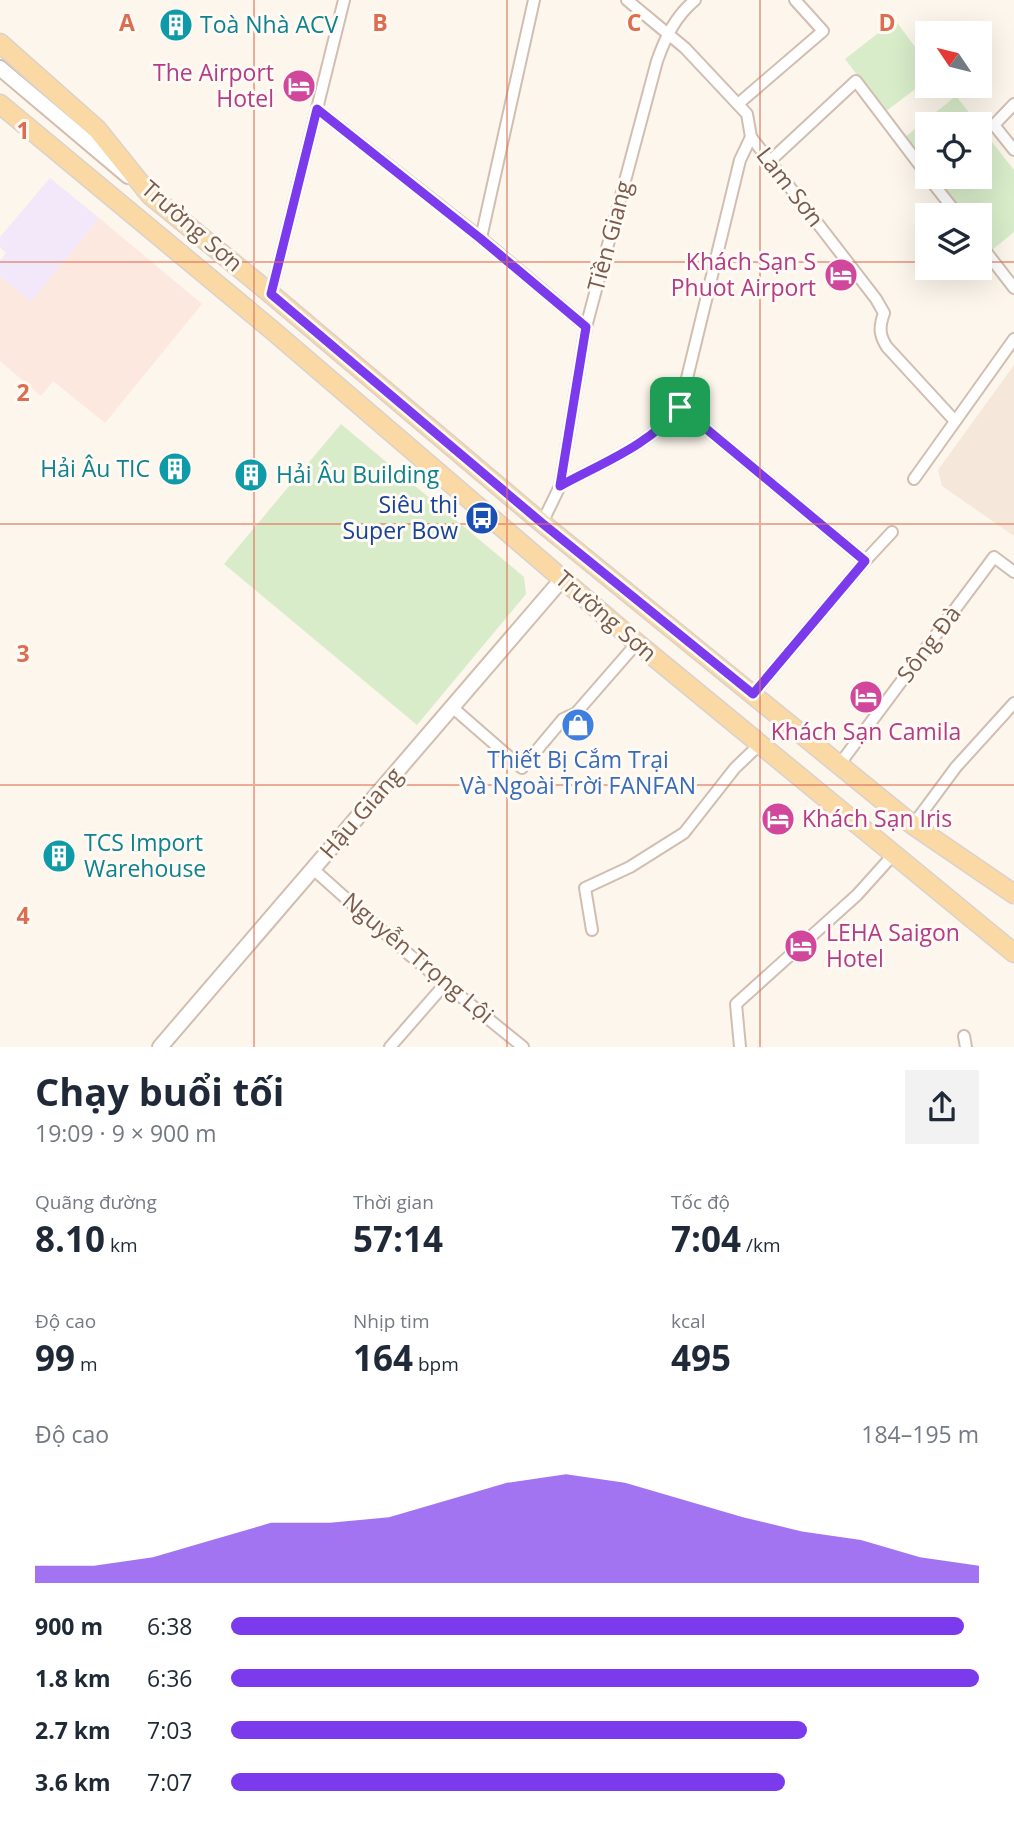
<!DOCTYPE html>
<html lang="vi">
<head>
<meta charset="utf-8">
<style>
  body { margin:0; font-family:"Open Sans",sans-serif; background:#f2f2f3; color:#1f2937; height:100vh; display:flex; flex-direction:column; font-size:26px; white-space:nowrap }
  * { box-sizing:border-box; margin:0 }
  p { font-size:23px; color:#747a83 }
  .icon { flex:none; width:38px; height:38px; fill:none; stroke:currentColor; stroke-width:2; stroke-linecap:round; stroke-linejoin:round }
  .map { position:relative; height:1047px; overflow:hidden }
  .panel { display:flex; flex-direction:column; background:#fff; flex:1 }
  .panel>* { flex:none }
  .needle { width:46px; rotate:305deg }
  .fabs { position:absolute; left:915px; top:21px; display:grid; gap:14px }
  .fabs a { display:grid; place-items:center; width:77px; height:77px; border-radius:0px; background:#fff; box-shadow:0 7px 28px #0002; font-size:35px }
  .pin { position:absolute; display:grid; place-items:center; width:60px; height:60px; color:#fff; margin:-30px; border-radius:14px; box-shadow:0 4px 10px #0006 }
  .round { display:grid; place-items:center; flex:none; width:74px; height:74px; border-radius:0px; background:#f2f2f3 }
  .overview { display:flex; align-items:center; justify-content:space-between; height:119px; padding:0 35px }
  h1 { font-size:38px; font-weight:700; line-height:52px }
  .figures { display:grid; grid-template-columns:repeat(3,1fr); gap:10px; height:119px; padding:7px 35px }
  .figures div { display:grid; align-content:center }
  .figures b { font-size:35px; font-weight:700 }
  .figures small { font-size:19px; font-weight:400 }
  .figures p { font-size:19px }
  .chart { height:196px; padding:14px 35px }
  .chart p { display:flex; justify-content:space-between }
  .chart svg { width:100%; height:126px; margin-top:7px; fill:#7c3aed; opacity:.7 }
  ul { padding:0 35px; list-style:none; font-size:23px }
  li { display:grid; grid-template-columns:112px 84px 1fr; align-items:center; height:52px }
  li i { height:18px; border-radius:9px; background:#7c3aed }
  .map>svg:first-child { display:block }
</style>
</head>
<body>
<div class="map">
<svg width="1014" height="1047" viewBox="0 0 1014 1047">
  <rect width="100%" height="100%" fill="#fdf6ec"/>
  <path fill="#f5e8da" d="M1014,365v171l-72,-50 -4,-16z"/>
  <path fill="#fde8e0" d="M99,218l103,86 -97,119 -52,-42 -12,15 -41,-35v-85l31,25z"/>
  <path fill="#f3e8fa" d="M50,178l49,40 -68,84 -31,-26v-15l6,-8 -6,-6v-10z"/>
  <g fill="#d8ecc9">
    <path d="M895,20l32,43v17l-42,32 -40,-53z"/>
    <path d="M956,96l22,28h-50l-1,44 -23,-30z"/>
    <path d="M980,127l34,43v62l-22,18 -12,-16v-19h-15l-30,-38h45z"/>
    <path d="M341,424l183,153 2,17 -109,131 -193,-161z"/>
  </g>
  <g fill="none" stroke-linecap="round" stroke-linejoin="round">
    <defs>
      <g id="minor">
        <path d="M627,0l58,48 62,66 4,23 125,162 8,14c-5,14 -5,22 3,34l68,74"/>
        <path d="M738,104l85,-73 -28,-31"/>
        <path d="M1014,104l-20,21 20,25"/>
        <path d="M317,109l164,129 105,89"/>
        <path d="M771,160l85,-79 72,95"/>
        <path d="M928,177l30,38"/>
        <path d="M481,238l53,-238"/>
        <path d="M980,244l34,44"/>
        <path d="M271,294l73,-294"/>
        <path d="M680,407l185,154"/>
        <path d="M914,479l100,-140"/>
        <path d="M560,486c42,-23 90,-41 120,-79l60,-247 11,-23"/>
        <path d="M542,523l18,-37 26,-159 71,-266c9,-25 18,-44 38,-61"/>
        <path d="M753,694l112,-133 27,-29"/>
        <path d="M452,707l70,61 41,-49 13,-6 61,-70"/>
        <path d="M839,765l155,-208 20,15"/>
        <path d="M913,825l43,-58 58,-64"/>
        <path d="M313,869l93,83 117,95"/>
        <path d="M592,930l-7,-42 45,-21 54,-34 51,-65 24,-23"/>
        <path d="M964,1036l2,11"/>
        <path d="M390,1047l55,-63"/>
        <path d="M740,1047l-4,-43 121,-109 36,-40"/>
      </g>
      <g id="tertiary">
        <path d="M0,68l128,108"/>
        <path d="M160,1047l403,-469"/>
      </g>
      <g id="primary">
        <path d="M0,43l97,86 53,66 121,99 271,229 371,302 101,69"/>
        <path d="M0,104l272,226 365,313 377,310"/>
      </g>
    </defs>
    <use href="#minor" stroke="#d1beb0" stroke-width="14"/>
    <use href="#tertiary" stroke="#d1beb0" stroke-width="18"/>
    <use href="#primary" stroke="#dad1cd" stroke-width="21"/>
    <use href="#minor" stroke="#fff" stroke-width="10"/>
    <use href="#tertiary" stroke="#fff" stroke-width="14"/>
    <use href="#primary" stroke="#fbd9a5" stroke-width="18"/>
  </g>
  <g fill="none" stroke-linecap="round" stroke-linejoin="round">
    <defs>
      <path id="route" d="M317,109l164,130 105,88 -26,159c42,-23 90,-41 120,-79l185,154 -112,133 -211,-171 -271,-229z"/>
    </defs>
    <use href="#route" stroke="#fff" stroke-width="14"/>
    <use href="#route" stroke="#7c3aed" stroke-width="9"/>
  </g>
  <path fill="none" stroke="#dc6d51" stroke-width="2" stroke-opacity="0.55" d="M254,0v1047M507,0v1047M760,0v1047M0,262h928M980,262h34M0,524h1014M0,785h1014"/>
  <defs>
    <symbol id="building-disc" viewBox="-11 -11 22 22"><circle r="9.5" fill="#0f9aa8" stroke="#fffaf3"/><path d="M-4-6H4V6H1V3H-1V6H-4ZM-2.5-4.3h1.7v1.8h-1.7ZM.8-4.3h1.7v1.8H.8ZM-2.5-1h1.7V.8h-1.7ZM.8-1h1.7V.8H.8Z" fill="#fff"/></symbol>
    <symbol id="hotel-disc" viewBox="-11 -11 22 22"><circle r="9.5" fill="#d1479c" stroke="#fffaf3"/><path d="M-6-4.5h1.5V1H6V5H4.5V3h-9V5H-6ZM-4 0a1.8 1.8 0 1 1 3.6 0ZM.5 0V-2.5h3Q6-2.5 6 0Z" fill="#fff"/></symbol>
    <symbol id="bus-disc" viewBox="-11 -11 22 22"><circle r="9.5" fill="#1a4fb4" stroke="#fffaf3"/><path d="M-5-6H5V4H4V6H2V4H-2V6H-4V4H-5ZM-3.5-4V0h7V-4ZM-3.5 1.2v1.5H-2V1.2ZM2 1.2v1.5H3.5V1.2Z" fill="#fff"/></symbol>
    <symbol id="shop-disc" viewBox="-11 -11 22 22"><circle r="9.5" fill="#3f7fe0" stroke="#fffaf3"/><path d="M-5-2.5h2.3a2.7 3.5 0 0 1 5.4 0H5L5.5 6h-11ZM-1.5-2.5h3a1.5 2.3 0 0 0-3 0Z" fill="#fff"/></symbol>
  </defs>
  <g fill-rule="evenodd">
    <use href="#building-disc" x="157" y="6" width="38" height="38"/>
    <use href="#hotel-disc" x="280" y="67" width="38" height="38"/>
    <use href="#hotel-disc" x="822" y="256" width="38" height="38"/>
    <use href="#building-disc" x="156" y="450" width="38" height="38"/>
    <use href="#building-disc" x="232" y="456" width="38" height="38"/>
    <use href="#bus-disc" x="463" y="499" width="38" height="38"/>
    <use href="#hotel-disc" x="847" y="678" width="38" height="38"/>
    <use href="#shop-disc" x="559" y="706" width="38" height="38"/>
    <use href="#hotel-disc" x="759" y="800" width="38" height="38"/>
    <use href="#building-disc" x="40" y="837" width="38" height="38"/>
    <use href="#hotel-disc" x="782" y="927" width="38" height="38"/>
  </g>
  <g text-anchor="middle" stroke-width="6" stroke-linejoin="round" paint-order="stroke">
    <g font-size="23" fill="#0d838f" stroke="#fffaf3" text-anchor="start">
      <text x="200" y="33">Toà Nhà ACV</text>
      <text x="150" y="477" text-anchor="end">Hải Âu TIC</text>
      <text x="276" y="483">Hải Âu Building</text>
      <text x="84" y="851">TCS Import<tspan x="84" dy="26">Warehouse</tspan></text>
    </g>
    <g font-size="23" fill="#b23c85" stroke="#fffaf3" text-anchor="end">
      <text x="274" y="81">The Airport<tspan x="274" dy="26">Hotel</tspan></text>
      <text x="816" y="270">Khách Sạn S<tspan x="816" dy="26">Phuot Airport</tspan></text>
      <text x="866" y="740" text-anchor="middle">Khách Sạn Camila</text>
      <text x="802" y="827" text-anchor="start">Khách Sạn Iris</text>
      <text x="826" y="941" text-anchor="start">LEHA Saigon<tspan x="826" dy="26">Hotel</tspan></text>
    </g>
    <g font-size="23" fill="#7a5c4d" stroke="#fffaf3">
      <text transform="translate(790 187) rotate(52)" y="8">Lam Sơn</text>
      <text transform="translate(192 226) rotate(41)" y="8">Trường Sơn</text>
      <text transform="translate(610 236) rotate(-75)" y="8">Tiền Giang</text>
      <text transform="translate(606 616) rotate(41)" y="8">Trường Sơn</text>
      <text transform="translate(929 644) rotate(-53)" y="8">Sông Đà</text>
      <text transform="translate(361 813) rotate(-49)" y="8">Hậu Giang</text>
      <text transform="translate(418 958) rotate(40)" y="8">Nguyễn Trọng Lội</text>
    </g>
    <g font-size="23" fill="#164399" stroke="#fffaf3" text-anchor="end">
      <text x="458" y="513">Siêu thị<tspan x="458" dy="26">Super Bow</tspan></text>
    </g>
    <g font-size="23" fill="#366cbe" stroke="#fffaf3">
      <text x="578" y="768">Thiết Bị Cắm Trại<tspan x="578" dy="26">Và Ngoài Trời FANFAN</tspan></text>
    </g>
  </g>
  <g font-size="23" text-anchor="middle" font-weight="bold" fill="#dc6d51" stroke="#fffaf3" stroke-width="6" stroke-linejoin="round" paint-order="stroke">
    <text x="127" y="31">A</text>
    <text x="380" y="31">B</text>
    <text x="634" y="31">C</text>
    <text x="887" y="31">D</text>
    <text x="23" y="139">1</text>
    <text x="23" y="401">2</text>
    <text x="23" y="662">3</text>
    <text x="23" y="924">4</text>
  </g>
</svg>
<div class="fabs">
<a><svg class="needle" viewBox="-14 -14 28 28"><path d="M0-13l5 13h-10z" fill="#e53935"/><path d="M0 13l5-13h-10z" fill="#747a83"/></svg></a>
<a><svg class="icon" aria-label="locate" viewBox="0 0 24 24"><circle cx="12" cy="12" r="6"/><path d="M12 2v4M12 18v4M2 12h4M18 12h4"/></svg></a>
<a><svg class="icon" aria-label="layers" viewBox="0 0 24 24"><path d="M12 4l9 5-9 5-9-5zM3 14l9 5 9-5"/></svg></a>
</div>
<div class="pin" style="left:680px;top:407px;background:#1e9e55"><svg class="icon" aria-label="arrive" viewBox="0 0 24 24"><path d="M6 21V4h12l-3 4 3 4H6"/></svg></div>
</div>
<section class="panel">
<div class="overview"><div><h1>Chạy buổi tối</h1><p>19:09 · 9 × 900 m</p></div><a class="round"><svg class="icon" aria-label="share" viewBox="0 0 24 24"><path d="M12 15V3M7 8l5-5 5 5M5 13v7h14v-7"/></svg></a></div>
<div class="figures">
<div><p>Quãng đường</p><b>8.10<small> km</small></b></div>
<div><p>Thời gian</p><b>57:14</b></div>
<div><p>Tốc độ</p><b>7:04<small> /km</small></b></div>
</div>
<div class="figures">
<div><p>Độ cao</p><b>99<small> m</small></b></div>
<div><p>Nhịp tim</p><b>164<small> bpm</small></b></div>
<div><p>kcal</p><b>495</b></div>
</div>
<div class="chart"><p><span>Độ cao</span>184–195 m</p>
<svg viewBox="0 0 160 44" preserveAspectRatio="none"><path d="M0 44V38L10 38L20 35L30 29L40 23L50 23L60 21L70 15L80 9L90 6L100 9L110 15L120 21L130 26L140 29L150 35L160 38V44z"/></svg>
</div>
<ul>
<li><b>900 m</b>6:38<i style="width:98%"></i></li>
<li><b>1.8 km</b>6:36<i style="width:100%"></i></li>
<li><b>2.7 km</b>7:03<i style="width:77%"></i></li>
<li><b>3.6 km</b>7:07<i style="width:74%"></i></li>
</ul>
</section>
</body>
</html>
